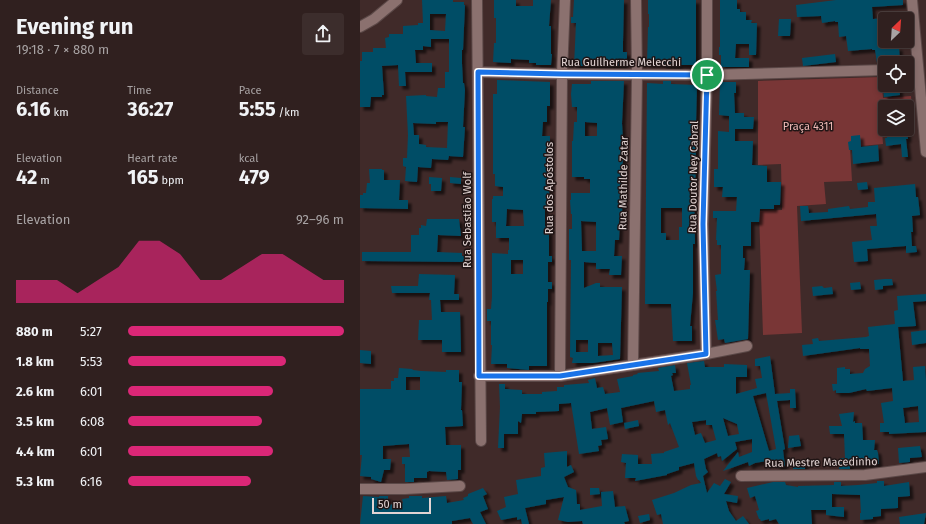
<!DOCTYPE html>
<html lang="en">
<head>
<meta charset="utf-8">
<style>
  body { margin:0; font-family:"Fira Sans",sans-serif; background:#3c2d2c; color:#f1f3f6; height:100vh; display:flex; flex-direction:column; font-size:15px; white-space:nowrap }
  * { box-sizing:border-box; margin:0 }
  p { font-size:13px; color:#a8a3a4 }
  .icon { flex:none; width:22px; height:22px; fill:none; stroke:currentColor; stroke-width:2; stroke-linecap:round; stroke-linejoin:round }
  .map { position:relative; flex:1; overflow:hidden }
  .drawer { display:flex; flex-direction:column; background:#30201f; width:360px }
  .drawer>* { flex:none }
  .needle { width:26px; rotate:25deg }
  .fabs { position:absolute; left:518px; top:12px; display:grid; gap:8px }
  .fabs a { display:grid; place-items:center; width:36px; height:36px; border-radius:4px; background:#30201f; box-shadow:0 2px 6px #0003,0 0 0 1px #4b3e3d; font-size:20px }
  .scale { position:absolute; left:12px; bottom:10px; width:59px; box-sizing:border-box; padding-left:4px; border:2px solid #e2d4d3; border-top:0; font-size:11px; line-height:14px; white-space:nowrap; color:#e2d4d3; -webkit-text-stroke:3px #201515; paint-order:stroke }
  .pin { position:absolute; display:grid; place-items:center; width:34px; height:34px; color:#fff; margin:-17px; border:2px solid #fff; border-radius:50%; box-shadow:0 1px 4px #0007 }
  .round { display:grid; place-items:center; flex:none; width:42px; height:42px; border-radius:4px; background:#3c2d2c }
  .headline { display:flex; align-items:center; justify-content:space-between; height:68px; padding:0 16px }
  h1 { font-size:22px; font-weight:700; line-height:30px }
  .figures { display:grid; grid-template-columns:repeat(3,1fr); gap:6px; height:68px; padding:4px 16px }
  .figures div { display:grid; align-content:center }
  .figures b { font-size:20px; font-weight:700 }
  .figures small { font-size:11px; font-weight:400 }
  .figures p { font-size:11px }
  .chart { height:112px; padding:8px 16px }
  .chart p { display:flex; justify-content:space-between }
  .chart svg { width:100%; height:72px; margin-top:4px; fill:#db2777; opacity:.7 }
  ul { padding:0 16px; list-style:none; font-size:13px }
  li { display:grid; grid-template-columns:64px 48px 1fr; align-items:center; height:30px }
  li i { height:10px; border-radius:5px; background:#db2777 }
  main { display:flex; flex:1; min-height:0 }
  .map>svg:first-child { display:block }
</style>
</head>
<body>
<main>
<section class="drawer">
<div class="headline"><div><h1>Evening run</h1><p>19:18 · 7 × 880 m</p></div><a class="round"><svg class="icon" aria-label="share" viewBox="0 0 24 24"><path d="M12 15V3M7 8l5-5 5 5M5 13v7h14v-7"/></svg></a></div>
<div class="figures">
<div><p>Distance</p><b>6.16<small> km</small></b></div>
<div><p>Time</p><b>36:27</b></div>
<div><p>Pace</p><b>5:55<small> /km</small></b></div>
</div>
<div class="figures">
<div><p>Elevation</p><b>42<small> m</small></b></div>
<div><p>Heart rate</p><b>165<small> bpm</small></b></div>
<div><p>kcal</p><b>479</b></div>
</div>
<div class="chart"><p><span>Elevation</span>92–96 m</p>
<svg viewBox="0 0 160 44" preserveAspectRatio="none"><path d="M0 44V30L10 30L20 30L30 38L40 30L50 22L60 6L70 6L80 14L90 30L100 30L110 22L120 14L130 14L140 22L150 30L160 30V44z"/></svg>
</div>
<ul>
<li><b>880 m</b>5:27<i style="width:100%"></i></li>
<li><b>1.8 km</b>5:53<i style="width:73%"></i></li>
<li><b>2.6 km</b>6:01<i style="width:67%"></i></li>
<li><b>3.5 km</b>6:08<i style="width:62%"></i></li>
<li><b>4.4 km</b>6:01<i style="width:67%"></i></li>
<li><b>5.3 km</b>6:16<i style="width:57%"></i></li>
</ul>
</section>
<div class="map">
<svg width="566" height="524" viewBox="0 0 566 524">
  <defs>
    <filter id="shadow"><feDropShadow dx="3.5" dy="3.5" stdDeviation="1" flood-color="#0009"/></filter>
  </defs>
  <rect width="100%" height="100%" fill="#402a29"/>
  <path fill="#793636" d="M521,77l2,21 28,-2 3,32 -7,1v-22h-22v22h18l-21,1 1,14 -33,3 2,34 -28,1 2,22 -29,2 5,127 -39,2 -4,-124 23,-1 -1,-46 -23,1v-84z"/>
  <g fill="#024d66" fill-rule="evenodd" filter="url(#shadow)">
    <path d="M62,0h31v2h11v3h1l-2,45h-1v14l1,19h1l1,7 -2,37h2l-2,30 -14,-1 -1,4 -16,-1 -1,9 -13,-1 -1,15 -12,-1 1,-14 -3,-1v-8h4l1,-23 -2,-39 20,-1v1l11,1 1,-9h7v-16h4v-33h-18v8l-8,-1v4h-8l1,13h16v9h-27l1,14h-7l-1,-21 -16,1 2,29h-2v2h-11l-1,10h-10v-46h2v-9h11v-4h13l-1,-10 4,-1v-3h14v-8l15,-1v-2h5zM70,14h16l-1,17 -15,-1zM76,122h12l-1,26 -21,-1v-2l-7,-1v-9h-5l-1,-12 23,1z"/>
    <path d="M134,0h22v6h17v-6h18l-2,26h2v28h1l-1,11h-15v-2h-7v-3l-18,-1v4l-18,-1 1,-19h2v-25h-2z"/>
    <path d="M214,0h50l-1,42v10h4v10h-3v4h-50l2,-43h-5v-6h2z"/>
    <path d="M288,0h48v65h-17v2h-16v-3h-16l1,-37h1v-13h-1z"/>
    <path d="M360,0h17v9h3v3h6v8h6l-1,3h6l-1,32h-7v-11h-13l-1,14h14v9h-28v-12h-2v-8h1z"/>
    <path d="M476,0h67v5l-31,2 1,12 12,-1v27l7,-1v4l7,-1 1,14 -23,2 -2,-13h-3v-1l-24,2 -2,-15 -7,1 -1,-15h-3v-1l-13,2 -1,-7 -24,1 -1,-12z"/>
    <path d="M419,19h12l-1,17h-12z"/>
    <path d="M475,54l1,8 -33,4 -1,-8z"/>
    <path d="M137,80l53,2v24h-3v16h-4l-1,14h8l-1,70h-4v20h4v30h3v6h-4v20h4v7h-4v13h-1v64h-18v4l-22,-2v-4h-16l1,-19h-1v-24h-4v-12h4l1,-12v-44l16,1v-4h1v-12h-13v-16h-4v-23h1v-3h10v-9l-8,-1v-12h-2v-80h4zM147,209l16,1 1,16h-18zM151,260h12v14h-12z"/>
    <path d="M231,81h33l-2,42 1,18 -1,78h-2l-1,21h-4l-1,16h8l-1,19h-12l1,-6h-14v-6l-12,-1v26l12,-5h4v4h22l-2,72 -27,4h-21l1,-5 -3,-1 1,-97h-2v-31h3v-15h-1l-1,-14h1v-7h19v-14h-6v-2h-12v-36h1l1,-19h3v-15h-5l-1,-13 1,-10h19zM225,122l12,1v13h-12zM221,221l15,1v29h-14zM216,340h12v12h-12zM238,343h14l1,12 -15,1z"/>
    <path d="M303,81h8v3l26,1 -1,38h-1l1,40 -1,26h-1l1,55h-2v49l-3,33h2v15h-19l-2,-37h-26l2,-221 16,1zM301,208h21v19h-3v13h-13v-7h-5z"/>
    <path d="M360,82h16v11h-2l1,20h9v4h10l-1,12h-18v12h18l-1,24 15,1v16h14l-1,23h-6v4h-14l-1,13h-8v24h-8v12h2l-1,12h6l-2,69 -23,4 -1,-4 -6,1 -3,-20h3l-2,-29h1l-2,-16 6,-1v-29h-4v-5h-1l1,-22h-4v-7h23l1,-14h-15l1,-10h-9v-18h4v-38l11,1v-16l-10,-1z"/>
    <path d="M539,86l1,9 -16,2 -1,-9z"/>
    <path d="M547,129l1,10h-2l2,18h-6l-1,-13 -15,2 -1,-8h2l-1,-6z"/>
    <path d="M500,135l1,12 17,-2 1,16 -26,3 -1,-14h-3l-1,-8 3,-1v-5z"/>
    <path d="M9,169h13v1h2v10h16l-1,20h9v9l-48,-1v-13h3v-2h3l1,-10h3z"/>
    <path d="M69,177l13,1 -1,13h-10v-7h-2z"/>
    <path d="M90,177l11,1v6l-11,-1z"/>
    <path d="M507,182l1,7 -10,1 -1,-7z"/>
    <path d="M555,184l1,13h2l2,18 -8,1 1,16h-2l1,14h4l1,6 -11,1v-7l-39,3 1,12 -14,1 -2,-20 20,-2 -2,-14h7l-1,-12 -75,7 -1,-15h8l1,7 19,-1v-3l21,-3 1,3 18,-2v-5h7l-1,-14z"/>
    <path d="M67,219h32l2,17 -23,-1 -1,17 25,1v3h5l-1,6 -104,-1v-9h49v-17h8v-7h2v-3l5,1z"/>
    <path d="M59,274l36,1 -1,19h5v6h-19l1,12h19l1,40h-19v-12h-24l1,-20h13l-1,-20h-2l1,-7h-38l-1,-7h27z"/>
    <path d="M525,279h7l1,6 -10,1v3l-8,1 -1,-10z"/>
    <path d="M500,282l1,7 -10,1 -1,-7z"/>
    <path d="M462,286l2,2 8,-1 1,7 -20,2 -1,-9z"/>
    <path d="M566,294v7l-13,1 3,24 -18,1 5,54 11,-1 -1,-13 12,-1 1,15v51l-37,2v-2h-9v-9h4l-3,-20 12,-2 -1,-13 -25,3 -1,-2 -17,4h-13v-3l-3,1 -1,-7h5v-16l8,-1v2h5v5l13,-1 2,-4 5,-3 -1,-17h-9v-1l-57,8 -1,-11 11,-1 -1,-5 6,-1 1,3 47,-4 3,-1 -1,-9 27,-3 -1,-13 4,-1 -1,-14zM558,406l1,16 -14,1 -2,-15z"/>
    <path d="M566,330v13l-14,2 -1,-13z"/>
    <path d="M0,350l11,1v13l-11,-1z"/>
    <path d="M410,356l5,38 15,-1v-4h5l1,19h-6v-8l-13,1 8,48 -2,1 2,16 -8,2 -1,-5 -3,1 -1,-4 -17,3 -6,3 -1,-4 -25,9 15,-19 1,5 13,-5v-13l-17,3 2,7 -15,12 -1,-5 -3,1 -1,-4 -13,6 2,10 2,3 -5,4 4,17 7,-10 6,3 5,-7 6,3 -7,12 14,2 -1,7 -11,-2 3,10 7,10 7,-5 6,8h-86l-2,-10 -4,1 -5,-15 22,-7 17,-8 10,-2 -2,-3h-1l-2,-4 -2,-13 -15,4v3l-12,4v1l-32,6 1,-3h-11l1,-15 -5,-1 1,-8 16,1v9h14l-1,-10 13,-1v-1l15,-5 -9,-24 -2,2 -3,-15 -9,2 -2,-11 -33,7 2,14 -13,3 -3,-17 -17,4 2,17 14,-2 2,12 -7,1 1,5 -4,1 1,5 -20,3 -8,-51 -12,1v7l-23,1v2h-14l-1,9 -3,-2v13h-14v14h-6l2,-41 -1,-23h6v5l17,1v4h20v-2l15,-1v-4h7v-2l25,-2 -1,-3 7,-2 2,10 6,-1 2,7 15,-2 -3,-13 16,-3v-1l5,-1 -1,-1 22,-2 -1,-3 17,-3 1,8h-4l1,2 -2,1 3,15 16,-2v-4h1l-4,-22 17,-2 1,6h19v-3l23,1v12h-11v17l21,-6 -2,-9 7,-1 -2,-12h-5v-7zM406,393l10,56 -7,2 -16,-55zM363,418l14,6 2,10 -11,2zM346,420v5h6l4,15 -11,3 -4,-10 -6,2 -3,-13z"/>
    <path d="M39,368l13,1 1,1 8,1 25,1v-2h13v12h3l-1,28h1l1,16 -18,1 1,18h15v25h-3v9l-11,1 -1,-8 -17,-1 -2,1v6h-13v4h-9v-18h-3v-7h8l-1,-13 -26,2v13h8l-1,11h-6l-3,12 -10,-3v-2l-11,-1 2,-21h-2v-66h31v-8h3v-3h4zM46,377h14v13h-14z"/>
    <path d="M494,412l-1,10 2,-1v2h7l1,17h12l-1,10h3l1,3 1,11 -29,1v4h-11l1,-11h5l-1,-24h-14l-1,-8h13l-3,-12z"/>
    <path d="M278,420l1,6 -14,3 -1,-6z"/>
    <path d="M439,435l2,11 -13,2 1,-12z"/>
    <path d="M560,446l2,11 -12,1v4l-11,1 -1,-15z"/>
    <path d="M207,451v16l4,-2 3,7 -10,5 4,10 8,3 1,14h3v6l22,-4 -1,-14 12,-1 2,16 10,-1 4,15 -5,1 1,2h-42l-1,-3 -14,1 -10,-2 6,-23 -18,3v4l-21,4 4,16h-7l-1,-5 -4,1v-3l-16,3 -4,-9 9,-4 -2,-10 14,-3 -2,-14 25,-4v-8l4,-1 -1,-14z"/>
    <rect x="433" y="462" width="12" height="7"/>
    <path d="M517,481h7v5l25,-4 1,14 -12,1v11l-17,1v7l-8,1v2l-13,1v-7h1l-1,-18 -28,-1v13h12v10l-18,-2v-5h-15l1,14h-33l-3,-5 -7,2v-2l-8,2 -1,-2h-1l-3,-8 3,-1 -4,-14 -5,2 -3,-10 26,-6h12l1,3 12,2v-1l36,-1v-3h7v4l17,-1 19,-2z"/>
    <path d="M123,488l4,6 -4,2 5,13 -8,3 6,12h-13l-3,-6 -18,3v3h-92l3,-28 16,1v-1h9v9l15,-2 -1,-4 7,-1v-2h13v2l24,-2 1,7 17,-3 -1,-2 5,-2v-2z"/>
    <path d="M230,488h9l1,6 -10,1z"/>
    <path d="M566,513l-2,11h-24l-1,-7z"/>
    <path d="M289,514l1,6 -10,3 -2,-7z"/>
  </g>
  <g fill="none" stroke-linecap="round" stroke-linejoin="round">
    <defs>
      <g id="minor">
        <path d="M117,0l4,441"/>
        <path d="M552,0l14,152"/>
        <path d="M0,27l14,-8 23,-19"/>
        <path d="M118,72l84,2 145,1 178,-5"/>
        <path d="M346,354l-3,-130 4,-149v-75"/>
        <path d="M273,365l4,-290 -1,-75"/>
        <path d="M119,376h81l146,-22 41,-8"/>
        <path d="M200,376l2,-302 3,-74"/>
        <path d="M381,476l124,-1 61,-8"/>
        <path d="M0,489h45l55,-3"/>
      </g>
    </defs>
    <use href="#minor" stroke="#5b4847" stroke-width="12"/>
    <use href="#minor" stroke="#8b716f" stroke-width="10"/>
  </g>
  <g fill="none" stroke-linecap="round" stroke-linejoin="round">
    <defs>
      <path id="route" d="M118,72l84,2 145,1 -4,149 3,130 -146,22h-81z"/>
    </defs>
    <use href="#route" stroke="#fff" stroke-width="8"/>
    <use href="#route" stroke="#1a73e8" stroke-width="5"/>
  </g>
  <g text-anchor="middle" stroke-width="3" stroke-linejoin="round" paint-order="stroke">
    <g font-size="11" fill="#e2d4d3" stroke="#201515">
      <text x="261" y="66">Rua Guilherme Melecchi</text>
      <text transform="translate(333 177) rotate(-89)" y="4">Rua Doutor Ney Cabral</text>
      <text transform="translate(263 183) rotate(-89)" y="4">Rua Mathilde Zatar</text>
      <text transform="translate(189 188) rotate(-90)" y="4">Rua dos Apóstolos</text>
      <text transform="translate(107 220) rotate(-90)" y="4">Rua Sebastião Wolf</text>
      <text transform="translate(461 462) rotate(-1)" y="4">Rua Mestre Macedinho</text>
    </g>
    <g font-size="11" fill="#f1bbb8" stroke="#201515">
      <text x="448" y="130">Praça 4311</text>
    </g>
  </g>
</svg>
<div class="fabs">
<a><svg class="needle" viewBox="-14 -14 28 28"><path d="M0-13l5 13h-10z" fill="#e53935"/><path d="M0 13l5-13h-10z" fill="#a8a3a4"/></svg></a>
<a><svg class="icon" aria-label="locate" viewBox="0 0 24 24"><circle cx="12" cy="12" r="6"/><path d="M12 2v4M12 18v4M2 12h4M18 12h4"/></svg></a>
<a><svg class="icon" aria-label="layers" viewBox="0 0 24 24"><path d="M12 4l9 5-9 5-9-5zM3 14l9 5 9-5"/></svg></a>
</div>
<div class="scale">50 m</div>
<div class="pin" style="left:347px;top:75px;background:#1e9e55"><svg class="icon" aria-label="arrive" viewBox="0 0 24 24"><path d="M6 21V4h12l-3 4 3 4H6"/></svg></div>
</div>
</main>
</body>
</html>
